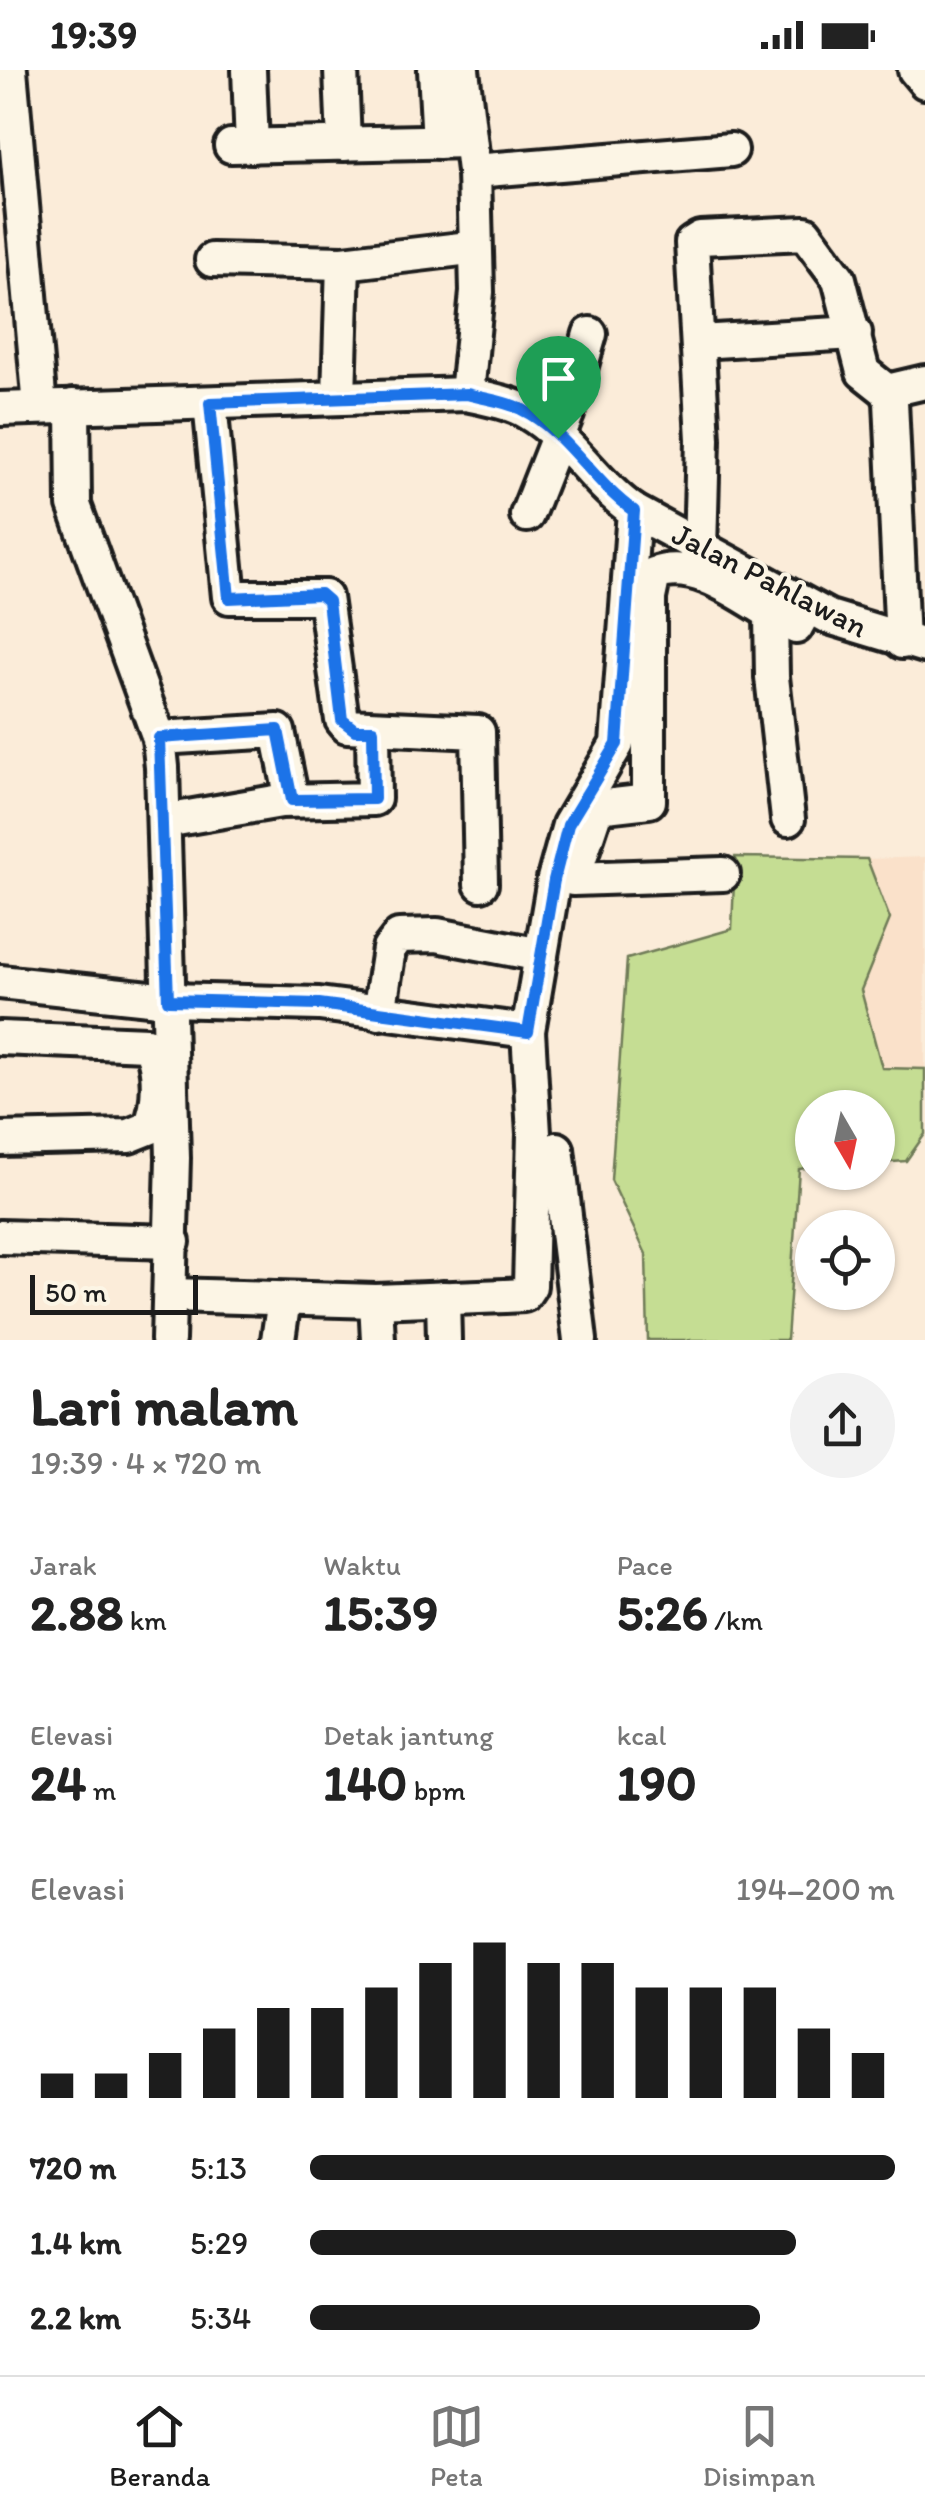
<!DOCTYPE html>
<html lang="id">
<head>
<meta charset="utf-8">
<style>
  body { margin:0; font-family:Itim,sans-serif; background:#f2f2f2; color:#222; height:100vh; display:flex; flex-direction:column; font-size:38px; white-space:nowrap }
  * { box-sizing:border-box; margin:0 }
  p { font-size:32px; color:#767676 }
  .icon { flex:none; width:55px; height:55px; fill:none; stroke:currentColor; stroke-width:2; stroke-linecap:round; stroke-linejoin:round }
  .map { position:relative; height:1270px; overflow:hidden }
  .details { display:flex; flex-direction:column; background:#fff; flex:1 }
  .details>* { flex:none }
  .needle { width:65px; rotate:171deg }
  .fabs { position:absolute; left:795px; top:1020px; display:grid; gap:20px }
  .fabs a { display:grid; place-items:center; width:100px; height:100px; border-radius:50%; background:#fff; box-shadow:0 2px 8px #0004; font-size:50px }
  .scale { position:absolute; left:30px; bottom:25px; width:168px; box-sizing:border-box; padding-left:10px; border:5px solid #1c1c1c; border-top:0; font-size:28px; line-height:35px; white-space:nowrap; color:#1c1c1c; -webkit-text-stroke:8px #fcf5e5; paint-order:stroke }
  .pin { position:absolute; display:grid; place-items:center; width:85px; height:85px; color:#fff; margin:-102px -42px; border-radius:50% 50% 50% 0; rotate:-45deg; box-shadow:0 0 10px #0007 }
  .pin .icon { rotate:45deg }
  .round { display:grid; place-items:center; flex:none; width:105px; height:105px; border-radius:52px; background:#f2f2f2 }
  .overview { display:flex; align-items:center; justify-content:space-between; height:170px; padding:0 30px }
  h1 { font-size:55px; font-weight:700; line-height:75px }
  .metrics { display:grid; grid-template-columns:repeat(3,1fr); gap:15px; height:170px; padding:10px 30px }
  .metrics div { display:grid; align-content:center }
  .metrics b { font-size:50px; font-weight:700 }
  .metrics small { font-size:28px; font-weight:400 }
  .metrics p { font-size:28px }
  .chart { height:280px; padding:20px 30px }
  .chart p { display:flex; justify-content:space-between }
  .chart svg { width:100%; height:180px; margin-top:10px; stroke:#1c1c1c; stroke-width:6 }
  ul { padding:0 30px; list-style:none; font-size:32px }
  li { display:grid; grid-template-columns:160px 120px 1fr; align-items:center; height:75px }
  li i { height:25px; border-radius:12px; background:#1c1c1c }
  .status { display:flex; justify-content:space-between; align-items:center; height:70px; padding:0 50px; background:#fff; direction:ltr }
  .status svg { height:28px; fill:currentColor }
  .menu { display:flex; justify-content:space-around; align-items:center; height:140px; border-top:2px solid #e0e0e0; background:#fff; font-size:28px; color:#767676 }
  .menu a { display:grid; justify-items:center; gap:5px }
  .menu .on { color:#1c1c1c }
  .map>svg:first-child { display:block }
</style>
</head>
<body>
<div class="status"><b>19:39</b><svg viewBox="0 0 49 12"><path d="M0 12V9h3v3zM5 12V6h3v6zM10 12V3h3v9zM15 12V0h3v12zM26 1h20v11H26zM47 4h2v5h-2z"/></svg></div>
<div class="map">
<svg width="925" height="1270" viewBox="0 0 925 1270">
  <rect width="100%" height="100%" fill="#fbecd9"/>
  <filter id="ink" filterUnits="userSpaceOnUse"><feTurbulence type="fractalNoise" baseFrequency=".01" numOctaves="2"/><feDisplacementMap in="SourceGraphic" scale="20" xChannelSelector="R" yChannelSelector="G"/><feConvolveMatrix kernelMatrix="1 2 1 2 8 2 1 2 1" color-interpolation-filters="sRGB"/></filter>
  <g filter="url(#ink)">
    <path fill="#fae1ca" d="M925,787v212l-43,-1 -21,-78 29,-71 -23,-60z"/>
    <path fill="#c5dd93" stroke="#707c58" stroke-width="2.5" d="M735,787l132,2 23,60 -29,71 21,78 43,1v65l-19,27 -28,2v-55h-66v59l-13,2 -12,171h-139l-2,-86 -35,-74 16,-221 105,-30z"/>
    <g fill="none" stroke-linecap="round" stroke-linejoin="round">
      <defs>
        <g id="minor">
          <path d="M10,0l30,337"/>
          <path d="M249,0l3,76"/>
          <path d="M341,0l3,74"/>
          <path d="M435,0l4,72"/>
          <path d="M462,0l12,101 3,121 -10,102"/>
          <path d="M915,0l10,12"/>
          <path d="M231,76l239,-5"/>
          <path d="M474,101l257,-21"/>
          <path d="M212,190l131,3 118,-14"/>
          <path d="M698,272l157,-9"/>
          <path d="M887,321l38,-9"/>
          <path d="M339,326l4,-133"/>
          <path d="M210,333l19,194h96l17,123 5,6 131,6 3,152"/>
          <path d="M73,336l1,99 85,233 3,29 11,391 -5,182"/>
          <path d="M0,339l467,-15c20,5 43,8 61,19 41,24 67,71 106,98l195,106 96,29"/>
          <path d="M527,445l40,-101 23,-80"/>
          <path d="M700,479l3,-110 -11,-196 8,-5 105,-5 34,46 24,93 24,19 4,10 11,241"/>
          <path d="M771,545l1,62 16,142"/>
          <path d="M159,668l119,-7 14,69"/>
          <path d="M165,751l116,-20 93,-2 -1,-69"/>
          <path d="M723,804l-150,5 24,-72 52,-6v-203l5,-24c47,-18 100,33 142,53l11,-20"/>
          <path d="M0,912l168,18 151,4 209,27"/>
          <path d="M379,943l10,-64 10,-13 38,-1 104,20"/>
          <path d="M0,968l147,6c15,18 13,64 2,84l-20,8 -129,3"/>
          <path d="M557,1079l23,191"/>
          <path d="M0,1167l173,5"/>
          <path d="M170,1225l206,6 129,-5 19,-1 6,-9 4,-152 -6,-103 26,-152 15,-54 48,-81 17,-233"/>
          <path d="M443,1228l1,42"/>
          <path d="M376,1231l2,39"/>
          <path d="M278,1270l6,-41"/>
        </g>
      </defs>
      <use href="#minor" stroke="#1c1c1c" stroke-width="40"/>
      <use href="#minor" stroke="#fcf5e5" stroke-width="32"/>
    </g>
  </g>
  <g fill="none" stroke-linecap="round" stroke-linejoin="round" filter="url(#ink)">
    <defs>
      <path id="route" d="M467,324c18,5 38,7 54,15 45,21 72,74 113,102l-17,233 -49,81 -14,55 -26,152 -209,-28 -151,-4 -9,-262 119,-8 14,70 82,-1 -1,-69h-18l-13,-10 -14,-119 -8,-7 -91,4 -19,-195z"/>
    </defs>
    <use href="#route" stroke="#fff" stroke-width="20"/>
    <use href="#route" stroke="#1a73e8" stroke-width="12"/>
  </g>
  <g text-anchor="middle" stroke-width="8" stroke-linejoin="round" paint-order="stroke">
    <g font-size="32" fill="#1c1c1c" stroke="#fcf5e5">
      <text transform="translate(770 510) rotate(27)" y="11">Jalan Pahlawan</text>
    </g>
  </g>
</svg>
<div class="fabs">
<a><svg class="needle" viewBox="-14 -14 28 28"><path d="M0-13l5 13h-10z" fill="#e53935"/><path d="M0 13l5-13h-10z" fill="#767676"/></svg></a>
<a><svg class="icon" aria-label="locate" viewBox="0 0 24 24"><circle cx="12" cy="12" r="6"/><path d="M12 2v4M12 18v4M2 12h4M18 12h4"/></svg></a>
</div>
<div class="scale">50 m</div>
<div class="pin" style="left:558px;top:368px;background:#1e9e55"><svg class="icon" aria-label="arrive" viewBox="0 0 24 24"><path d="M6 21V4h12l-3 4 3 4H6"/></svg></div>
</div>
<section class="details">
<div class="overview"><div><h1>Lari malam</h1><p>19:39 · 4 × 720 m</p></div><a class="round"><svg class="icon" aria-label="share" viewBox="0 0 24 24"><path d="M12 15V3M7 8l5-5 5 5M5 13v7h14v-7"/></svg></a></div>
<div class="metrics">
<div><p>Jarak</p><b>2.88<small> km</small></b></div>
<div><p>Waktu</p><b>15:39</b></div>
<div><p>Pace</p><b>5:26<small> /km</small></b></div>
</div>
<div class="metrics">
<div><p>Elevasi</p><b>24<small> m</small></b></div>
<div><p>Detak jantung</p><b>140<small> bpm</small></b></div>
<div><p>kcal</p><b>190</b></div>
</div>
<div class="chart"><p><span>Elevasi</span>194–200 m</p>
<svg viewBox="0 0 160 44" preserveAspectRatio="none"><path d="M5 44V38M15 44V38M25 44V33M35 44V27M45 44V22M55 44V22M65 44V17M75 44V11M85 44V6M95 44V11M105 44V11M115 44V17M125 44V17M135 44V17M145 44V27M155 44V33"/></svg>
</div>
<ul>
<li><b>720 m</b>5:13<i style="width:100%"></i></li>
<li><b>1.4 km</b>5:29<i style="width:83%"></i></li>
<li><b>2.2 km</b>5:34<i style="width:77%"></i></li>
</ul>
</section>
<nav class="menu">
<a class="on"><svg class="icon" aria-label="home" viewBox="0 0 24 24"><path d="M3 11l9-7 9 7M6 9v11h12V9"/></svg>Beranda</a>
<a><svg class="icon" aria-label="map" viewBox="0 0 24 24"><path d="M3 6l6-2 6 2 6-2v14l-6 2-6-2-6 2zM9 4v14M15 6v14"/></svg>Peta</a>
<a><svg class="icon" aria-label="saved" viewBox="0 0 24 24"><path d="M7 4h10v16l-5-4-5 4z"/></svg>Disimpan</a>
</nav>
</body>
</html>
